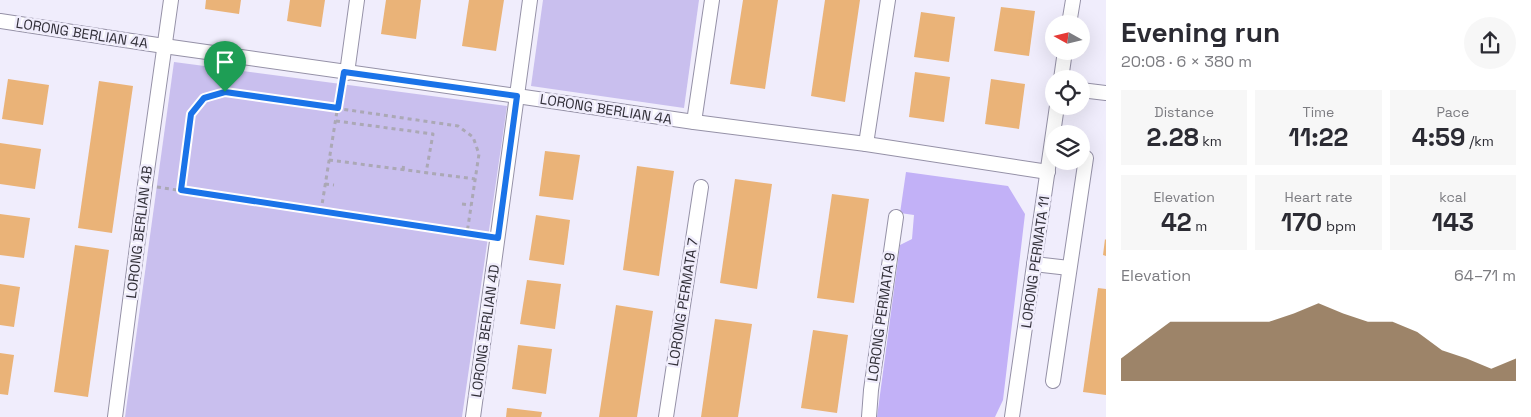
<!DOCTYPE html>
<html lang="en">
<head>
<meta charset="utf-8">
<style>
  body { margin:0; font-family:"Space Grotesk",sans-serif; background:#f7f7f7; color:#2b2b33; height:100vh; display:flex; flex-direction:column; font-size:19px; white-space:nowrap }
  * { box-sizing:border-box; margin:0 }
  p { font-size:16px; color:#7c7c81 }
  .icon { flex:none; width:28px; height:28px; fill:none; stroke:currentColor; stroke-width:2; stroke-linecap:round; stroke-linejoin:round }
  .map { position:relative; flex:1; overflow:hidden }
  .drawer { display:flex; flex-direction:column; background:#fff; width:425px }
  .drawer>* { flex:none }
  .needle { width:32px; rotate:278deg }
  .tools { position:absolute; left:1045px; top:15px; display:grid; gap:10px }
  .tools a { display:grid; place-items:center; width:45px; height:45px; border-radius:50%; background:#fff; box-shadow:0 5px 20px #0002; font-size:25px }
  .pin { position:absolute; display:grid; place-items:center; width:42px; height:42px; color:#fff; margin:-51px -21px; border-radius:50% 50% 50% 0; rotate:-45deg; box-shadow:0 0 5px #0007 }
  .pin .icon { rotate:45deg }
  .round { display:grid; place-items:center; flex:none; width:52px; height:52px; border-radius:26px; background:#f7f7f7 }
  .head { display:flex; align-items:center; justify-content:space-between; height:85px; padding:0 15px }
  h1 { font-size:28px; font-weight:800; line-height:38px }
  .figures { display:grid; grid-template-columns:repeat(3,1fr); gap:8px; height:85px; padding:5px 15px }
  .figures div { display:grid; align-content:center; border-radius:0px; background:#f7f7f7; text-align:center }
  .figures b { font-size:25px; font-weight:800 }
  .figures small { font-size:14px; font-weight:400 }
  .figures p { font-size:14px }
  .chart { height:140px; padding:10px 15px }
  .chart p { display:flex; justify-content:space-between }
  .chart svg { width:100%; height:90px; margin-top:5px; fill:#74512a; opacity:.7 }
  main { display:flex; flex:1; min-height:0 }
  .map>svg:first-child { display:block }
</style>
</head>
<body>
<main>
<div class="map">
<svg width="1106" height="417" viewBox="0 0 1106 417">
  <rect width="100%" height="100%" fill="#f0edfc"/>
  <g fill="#c9bfee">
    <path d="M543,0h156l-15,108 -153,-22z"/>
    <path d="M174,62l333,44 -45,311h-337z"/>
  </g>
  <path fill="#c2b1f7" d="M906,172l102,14 17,28 -22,186 -8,17h-118l23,-172 12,-6 2,-24 -14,-2z"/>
  <g fill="#eab378">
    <path d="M206,0h35l-2,14 -34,-5z"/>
    <path d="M290,0h35l-4,27 -34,-6z"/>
    <path d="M386,0h35l-5,39 -35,-5z"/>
    <path d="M469,0h35l-8,51 -34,-5z"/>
    <path d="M743,0h35l-13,89 -35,-5z"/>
    <path d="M825,0h35l-15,102 -34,-6z"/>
    <path d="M1001,7l34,4 -6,45 -35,-5z"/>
    <path d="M921,12l34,5 -6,45 -35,-5z"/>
    <path d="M915,72l35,5 -6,45 -35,-5z"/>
    <path d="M8,79l41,6 -6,40 -41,-6z"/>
    <path d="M991,79l34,5 -6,45 -34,-5z"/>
    <path d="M99,81l34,5 -21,147 -34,-5z"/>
    <path d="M0,143l41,6 -6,40 -35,-5z"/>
    <path d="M545,151l35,4 -7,45 -34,-4z"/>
    <path d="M637,166l37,5 -15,105 -36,-6z"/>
    <path d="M735,179l37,5 -15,105 -37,-6z"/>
    <path d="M832,194l37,5 -15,104 -37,-5z"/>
    <path d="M0,214l30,4 -6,40 -24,-3z"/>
    <path d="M536,215l34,5 -6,45 -35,-5z"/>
    <path d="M1105,239l1,1v16l-3,-1z"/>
    <path d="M75,245l34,5 -21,147 -34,-5z"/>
    <path d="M527,280l34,4 -6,45 -35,-5z"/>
    <path d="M0,284l20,3 -6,40 -14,-2z"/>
    <path d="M1098,288l8,1v106l-23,-3z"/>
    <path d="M616,305l37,6 -16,106h-38z"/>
    <path d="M715,319l37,5 -14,93h-37z"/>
    <path d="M813,330l35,5 -11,78 -36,-5z"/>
    <path d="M518,345l34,4 -6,45 -34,-5z"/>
    <path d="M0,353l14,2 -6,40 -8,-1z"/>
    <path d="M507,408l35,4 -1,5h-35z"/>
  </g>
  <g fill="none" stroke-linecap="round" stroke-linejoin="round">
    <defs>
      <g id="street">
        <path d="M0,21l164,25 353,50 177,26 172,22 182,28"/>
        <path d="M1069,24l4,-24"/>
        <path d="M347,73l10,-73"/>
        <path d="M1061,79l4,-28"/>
        <path d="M1081,90l25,3"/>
        <path d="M694,122l18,-122"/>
        <path d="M866,144l22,-144"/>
        <path d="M1034,264l35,4"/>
        <path d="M1053,381l33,-223"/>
        <path d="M115,417l30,-232 26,-185"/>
        <path d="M473,417l57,-417"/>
        <path d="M666,417l35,-230"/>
        <path d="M869,417l2,-27 25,-173"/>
        <path d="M1012,417l45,-311"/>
      </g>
    </defs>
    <use href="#street" stroke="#9591a7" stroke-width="16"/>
    <g stroke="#aba8b5" stroke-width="3" stroke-dasharray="4 4" stroke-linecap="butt">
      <path d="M336,121l97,13 -7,39"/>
      <path d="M329,160l146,19"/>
      <path d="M403,170l1,-7"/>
      <path d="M325,184l9,1"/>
      <path d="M157,187l328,49"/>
      <path d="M181,190l10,-76 12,-16 22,-6 233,34 15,11 6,17 -12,79"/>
      <path d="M462,204l9,1"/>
      <path d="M321,211l20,-125"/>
    </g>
    <use href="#street" stroke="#fff" stroke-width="14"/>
  </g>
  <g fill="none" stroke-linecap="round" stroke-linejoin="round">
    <defs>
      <path id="route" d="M344,72l173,24 -19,142 -317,-48 10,-76 13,-16 21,-6 113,16z"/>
    </defs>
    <use href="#route" stroke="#fff" stroke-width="10"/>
    <use href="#route" stroke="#1a73e8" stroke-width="6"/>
  </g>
  <g text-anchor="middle" stroke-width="5" stroke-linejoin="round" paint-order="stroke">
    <g font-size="14" fill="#312f38" stroke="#f0edfc">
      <text transform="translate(82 33) rotate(9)" y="5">LORONG BERLIAN 4A</text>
      <text transform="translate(606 109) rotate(9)" y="5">LORONG BERLIAN 4A</text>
      <text transform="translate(139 232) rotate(-83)" y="5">LORONG BERLIAN 4B</text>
      <text transform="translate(1035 262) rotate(-82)" y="5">LORONG PERMATA 11</text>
      <text transform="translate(683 302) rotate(-81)" y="5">LORONG PERMATA 7</text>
      <text transform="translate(881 317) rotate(-82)" y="5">LORONG PERMATA 9</text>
      <text transform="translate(485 331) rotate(-82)" y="5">LORONG BERLIAN 4D</text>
    </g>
  </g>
</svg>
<div class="tools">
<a><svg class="needle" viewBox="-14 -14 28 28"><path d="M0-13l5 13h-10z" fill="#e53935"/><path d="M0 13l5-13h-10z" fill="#7c7c81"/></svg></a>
<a><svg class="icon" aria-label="locate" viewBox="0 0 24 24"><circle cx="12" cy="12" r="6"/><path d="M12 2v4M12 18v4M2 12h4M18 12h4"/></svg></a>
<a><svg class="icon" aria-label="layers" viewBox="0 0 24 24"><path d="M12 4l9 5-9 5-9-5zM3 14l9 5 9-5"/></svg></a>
</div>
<div class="pin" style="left:225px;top:92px;background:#1e9e55"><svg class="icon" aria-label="arrive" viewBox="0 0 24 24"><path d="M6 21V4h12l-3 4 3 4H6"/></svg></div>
</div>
<section class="drawer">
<div class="head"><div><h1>Evening run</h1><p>20:08 · 6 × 380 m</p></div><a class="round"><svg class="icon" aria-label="share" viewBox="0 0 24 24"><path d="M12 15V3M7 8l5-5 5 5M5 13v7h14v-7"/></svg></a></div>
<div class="figures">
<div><p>Distance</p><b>2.28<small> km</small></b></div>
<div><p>Time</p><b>11:22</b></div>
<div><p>Pace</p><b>4:59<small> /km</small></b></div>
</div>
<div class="figures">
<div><p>Elevation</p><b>42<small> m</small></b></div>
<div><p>Heart rate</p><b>170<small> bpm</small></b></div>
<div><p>kcal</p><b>143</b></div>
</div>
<div class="chart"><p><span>Elevation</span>64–71 m</p>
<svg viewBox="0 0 160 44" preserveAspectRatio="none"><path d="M0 44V33L10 24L20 15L30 15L40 15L50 15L60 15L70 11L80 6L90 11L100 15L110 15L120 20L130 29L140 33L150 38L160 33V44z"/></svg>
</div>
</section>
</main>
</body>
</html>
